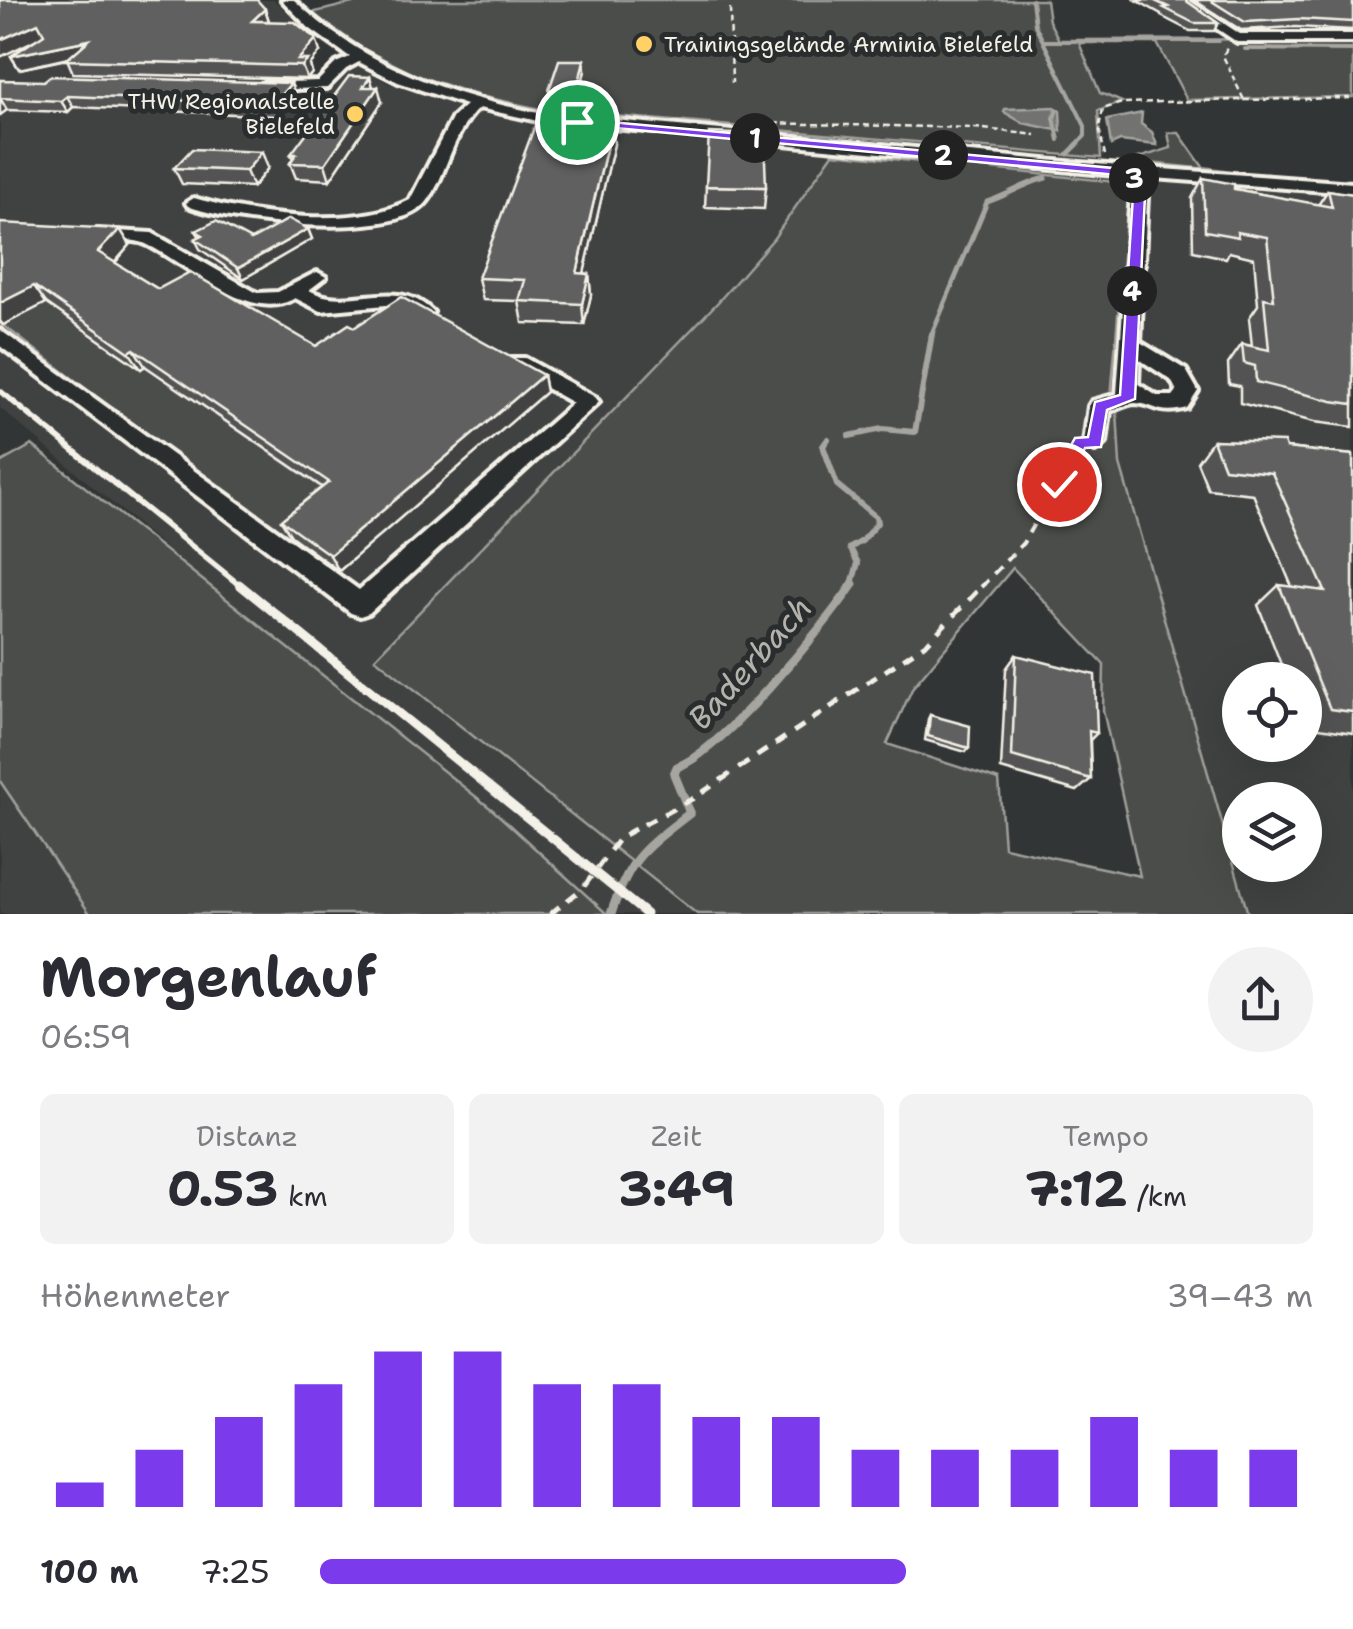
<!DOCTYPE html>
<html lang="de">
<head>
<meta charset="utf-8">
<style>
  body { margin:0; font-family:"Shantell Sans",sans-serif; background:#f2f2f3; color:#2b2b33; height:100vh; display:flex; flex-direction:column; font-size:38px; white-space:nowrap }
  * { box-sizing:border-box; margin:0 }
  p { font-size:32px; color:#7c7c81 }
  .icon { flex:none; width:55px; height:55px; fill:none; stroke:currentColor; stroke-width:2; stroke-linecap:round; stroke-linejoin:round }
  .map { position:relative; height:914px; overflow:hidden }
  .sheet { display:flex; flex-direction:column; background:#fff; flex:1 }
  .sheet>* { flex:none }
  .fabs { position:absolute; left:1222px; top:662px; display:grid; gap:20px }
  .fabs a { display:grid; place-items:center; width:100px; height:100px; border-radius:50%; background:#fff; box-shadow:0 10px 40px #0002; font-size:50px }
  .pin { position:absolute; display:grid; place-items:center; width:85px; height:85px; color:#fff; margin:-42px; border:5px solid #fff; border-radius:50%; box-shadow:0 2px 10px #0007 }
  .km { position:absolute; width:50px; height:50px; margin:-25px; border-radius:50%; background:#222; color:#fff; font-size:28px; line-height:50px; text-align:center }
  .round { display:grid; place-items:center; flex:none; width:105px; height:105px; border-radius:52px; background:#f2f2f3 }
  .head { display:flex; align-items:center; justify-content:space-between; height:170px; padding:0 40px }
  h1 { font-size:55px; font-weight:700; line-height:75px }
  .metrics { display:grid; grid-template-columns:repeat(3,1fr); gap:15px; height:170px; padding:10px 40px }
  .metrics div { display:grid; align-content:center; border-radius:15px; background:#f2f2f3; text-align:center }
  .metrics b { font-size:50px; font-weight:700 }
  .metrics small { font-size:28px; font-weight:400 }
  .metrics p { font-size:28px }
  .chart { height:280px; padding:20px 40px }
  .chart p { display:flex; justify-content:space-between }
  .chart svg { width:100%; height:180px; margin-top:10px; stroke:#7c3aed; stroke-width:6 }
  ul { padding:0 40px; list-style:none; font-size:32px }
  li { display:grid; grid-template-columns:160px 120px 1fr; align-items:center; height:75px }
  li i { height:25px; border-radius:12px; background:#7c3aed }
  .map>svg:first-child { display:block }
</style>
</head>
<body>
<div class="map">
<svg width="1353" height="914" viewBox="0 0 1353 914">
  <rect width="100%" height="100%" fill="#323535"/>
  <filter id="ink" filterUnits="userSpaceOnUse"><feTurbulence type="fractalNoise" baseFrequency=".01" numOctaves="2"/><feDisplacementMap in="SourceGraphic" scale="20" xChannelSelector="R" yChannelSelector="G"/><feConvolveMatrix kernelMatrix="1 2 1 2 8 2 1 2 1" color-interpolation-filters="sRGB"/></filter>
  <g filter="url(#ink)">
    <g fill="#404242" fill-rule="evenodd">
      <path d="M42,0h232l32,31 81,52 95,31 95,15 256,24 -59,85 -62,71 -336,348 321,257h-90l-113,-103 -269,-213 -225,-190v-400zM315,39l25,17 -23,26 -144,-1 21,-19z"/>
      <path d="M1115,163l238,17v734h-105l-128,-450 -3,-53 -7,-1 18,-211zM1240,680h65v65h-65zM1240,800h65v65h-65z"/>
      <path d="M0,781l90,133h-90z"/>
    </g>
    <g fill="#4b4d4c" stroke="#a09f9a" stroke-width="2.5" fill-rule="evenodd">
      <path d="M365,0h681l3,21 10,19 294,-1v58l-166,3 -30,-57h-78l21,50 22,9 -24,9 3,47 -556,-48 -65,-14 -62,-20 -56,-28 -51,-35z"/>
      <path d="M1168,133h11l24,34 34,5 -108,-11 42,-13z"/>
      <path d="M833,153l274,28 9,2 12,15 -18,211 7,2 3,53 128,450h-551l-322,-256 343,-356 56,-64zM1013,568l91,97 -1,45 37,166 -136,-29 -5,-67 -112,-36 26,-57z"/>
      <path d="M46,303l94,65 5,-2 192,132 -54,42 -280,-215z"/>
      <path d="M32,445l462,366 113,103h-517l-90,-133v-318z"/>
    </g>
    <g fill="#727370" stroke="#a6a5a0" stroke-width="2.5">
      <path d="M1055,107l5,4 1,20 -38,-8 -19,-11 1,-3z"/>
      <path d="M1142,113l-1,11 11,8 5,13 -37,-4 -9,4 -4,-25z"/>
    </g>
    <g fill="none" stroke-linecap="round" stroke-linejoin="round">
      <g stroke="#a6a5a0" stroke-width="4">
        <path d="M1032,0l3,25 50,101v10l-10,10"/>
        <path d="M1044,41h174"/>
        <path d="M1245,49l108,1"/>
        <path d="M1057,109l-3,9 5,22"/>
      </g>
      <g stroke="#a6a5a0" stroke-width="5">
        <path d="M1068,154l10,-10"/>
        <path d="M931,336l56,-134c22,-7 35,-18 59,-24"/>
      </g>
      <g stroke="#a6a5a0" stroke-width="6">
        <path d="M849,436l33,-7 33,3 17,-98"/>
        <path d="M828,439l-5,7 14,39 39,32 1,6 -15,18 -12,7 8,15 -7,24"/>
      </g>
      <path stroke="#a6a5a0" stroke-width="9" d="M611,914c19,-58 32,-64 79,-101l-16,-39 3,-7c45,-16 147,-140 176,-183"/>
      <defs>
        <g id="minor">
          <path d="M282,0h12c69,66 152,94 244,113l529,49 286,21v10l-212,-16 6,19 -7,146 46,28 12,21 -11,17c-29,8 -31,-4 -52,-5 -5,0 -19,6 -25,8l-4,32 -11,8 -11,-8 5,-37 3,-5 25,-7 14,-198 -6,-20 -587,-55 -59,-13c-29,25 -35,80 -57,99 -37,32 -190,17 -234,-1l-2,-3 8,-5c59,17 160,32 216,2l43,-83 13,-12 -68,-23 -39,-20 -13,7 -19,19 -69,2 -2,-3 7,-4 55,-2 18,-18 14,-6 -41,-29zM1139,359l32,21 6,11 -4,5h-16l-19,-12z"/>
          <path d="M1174,0h14l52,34h113v8h-116z"/>
          <path d="M98,230l54,3 105,60 21,-1 39,-20 9,5 -17,13c40,23 88,-16 124,22l-9,6 -27,-14 -76,7 -26,-13c-45,27 -108,-35 -149,-54 -15,-7 -37,-2 -54,-5v-8z"/>
          <path d="M0,330l359,260 214,-187 -62,-35 -3,-5 3,-5h14l70,39 4,5 -230,211 -9,3 -9,-3 -351,-267z"/>
        </g>
      </defs>
      <use href="#minor" stroke="#f4f1e8" stroke-width="8"/>
      <g stroke="#f4f1e8" stroke-width="2.5" stroke-dasharray="6 4" stroke-linecap="butt">
        <path d="M730,9l2,74"/>
        <path d="M1244,100l109,-2"/>
        <path d="M764,123l211,5 61,7"/>
        <path d="M1105,155l-6,-27 4,-19 19,-6 122,-3 -21,-44 4,-8"/>
      </g>
      <path stroke="#f4f1e8" stroke-width="4" stroke-dasharray="10 8" stroke-linecap="butt" d="M981,587l42,-44 55,-96"/>
      <path stroke="#f4f1e8" stroke-width="5" stroke-dasharray="12 10" stroke-linecap="butt" d="M550,914l33,-26 37,-51 74,-39 233,-155 57,-59"/>
      <use href="#minor" fill="#2a2d2e" fill-rule="evenodd"/>
      <path stroke="#f4f1e8" stroke-width="6" d="M0,391l242,196"/>
      <path stroke="#f4f1e8" stroke-width="9" d="M239,584l407,330"/>
    </g>
    <g fill="#525352" stroke="#f4f1e8" stroke-width="2.5">
      <path d="M0,0l265,9 4,12 51,31 -10,13 2,8 -5,6 -234,-6 -6,-14 -48,10 -8,-13 24,-16 -35,17z"/>
      <path d="M1136,0h49l33,23 -4,8h-24l-29,-15v-2z"/>
      <path d="M1194,0h159v30l-58,-3 -54,3z"/>
      <path d="M584,60l1,10 -7,31h-27l-2,-11z"/>
      <path d="M370,77l3,10 9,15 -52,78 -34,-2 -6,-15 3,-4 -2,-5z"/>
      <path d="M0,80l295,14 -18,22 -204,-9 -5,5 -61,-2 -7,5z"/>
      <path d="M602,120v3l12,21 -30,129 5,1 2,21 -7,30 -61,-2 -4,-22 -36,-1 -5,-22 81,-152z"/>
      <path d="M174,168h94l-15,19 -71,-3z"/>
      <path d="M1203,178l31,11 84,16 10,-15 25,4v233l-39,-5 -74,-19v-17l-11,-2 -1,-20 14,-20 10,2 -3,-28 9,-13 -4,-47 -25,-6 -3,6 -33,-7 -1,-53z"/>
      <path d="M706,186l60,1 -2,22 -59,-2z"/>
      <path d="M0,223l130,22 -15,18 43,26 158,57 39,-19 188,48 3,17 -207,179 -48,-35 -10,-16 41,-33 -177,-121 -4,3 -95,-66 -43,22 -3,-2z"/>
      <path d="M308,229l4,10 -69,40 -43,-30 -5,-10 5,-2 -4,-6 55,9z"/>
      <path d="M1213,440l140,15v278l-48,-7v-46h-18l-29,-75 21,-20 13,2 -39,-93 -45,-5 -11,-27z"/>
      <path d="M1016,655l81,78 -7,7 1,39 -14,12 -76,-22 5,-100z"/>
      <path d="M930,715l39,33 -3,4 -41,-12 3,-21z"/>
    </g>
    <g fill="#424342" stroke="#f4f1e8" stroke-width="2.5">
      <path d="M265,9l4,12h-17z"/>
      <path d="M38,23l7,12 -45,22v-17z"/>
      <path d="M316,39l4,13 -10,13 2,8 -5,6 -5,-13 -4,-6z"/>
      <path d="M89,40l6,12 -76,17 -8,-13z"/>
      <path d="M584,60l1,10 -7,31 -1,-10z"/>
      <path d="M370,77l4,14 -11,-4z"/>
      <path d="M291,83l4,11 -18,22 -4,-12z"/>
      <path d="M378,87l4,15 -52,78 -5,-16z"/>
      <path d="M67,96l6,11 -5,5 -7,-11z"/>
      <path d="M0,98l7,12 -7,5z"/>
      <path d="M612,124l2,20 -35,151 -2,-22z"/>
      <path d="M262,152l6,16 -15,19 -7,-16z"/>
      <path d="M120,229l10,16 -21,24 -11,-17z"/>
      <path d="M308,229l4,10 -69,40 -5,-11z"/>
      <path d="M589,274l2,21 -7,30 -2,-21z"/>
      <path d="M34,286l12,17 -43,22 -3,-4v-18z"/>
      <path d="M134,349l11,17 -4,3 -12,-17z"/>
      <path d="M543,375l3,17 -207,179 -9,-16z"/>
    </g>
    <g fill="#5f605f" stroke="#f4f1e8" stroke-width="2.5">
      <path d="M0,0h257l8,9 -13,12 43,1 21,17 -18,21h10l-6,6 -236,-6 23,-20 -78,16 33,-22 -6,-11 -38,17z"/>
      <path d="M1153,0h32l33,23h-24l-30,-15 4,-1z"/>
      <path d="M1210,0h143v22l-54,-3 -54,3z"/>
      <path d="M559,60h25l-7,31 -28,-1z"/>
      <path d="M50,76l241,7 -18,21 -206,-8 -6,5 -61,-3v-18l44,1z"/>
      <path d="M349,76l21,1 -7,10h15l-53,77 -35,-1 6,-9h-5z"/>
      <path d="M562,119l40,1 -1,3 11,1 -35,149 12,1 -7,30 -63,-3 6,-21 -47,-2 57,-153 24,1z"/>
      <path d="M709,133l55,2 2,52 -60,-1z"/>
      <path d="M192,149l70,3 -16,19 -72,-3z"/>
      <path d="M1203,178l31,6v5l98,18 -4,-17 25,4v210l-21,-3 -76,-19 -1,-16 -11,-3 -2,-19 27,6 -5,-52 10,2 -7,-63 -30,-5 1,5 -33,-6z"/>
      <path d="M289,219l19,10 -70,39 -43,-29 8,-4 -7,-4 20,-10 35,19z"/>
      <path d="M0,223l120,6 -22,23 60,37 32,-17 126,74 33,-22 6,3 46,-30 142,78 -213,180 -49,-35 48,-38 -195,-133 -5,3 -95,-66 -34,17z"/>
      <path d="M1213,440l71,2 2,6 67,7v257l-23,-3 -51,-124 46,6 -53,-118 -48,-5z"/>
      <path d="M1016,655l79,20 2,58 -8,-2 2,48 -79,-23z"/>
      <path d="M930,715l40,11 -1,22 -41,-12z"/>
    </g>
  </g>
  <path fill="#7c3aed" stroke="#fff" stroke-width="2.5" d="M577,119l558,51 10,26 -10,203 -28,11 -6,37 -16,1 -20,41h-12l-3,-5 25,-46 13,-1 7,-35 25,-7 13,-199 -6,-20 -554,-52z"/>
  <g fill="#ffd166" stroke="#2a2d2e" stroke-width="4">
    <circle cx="644" cy="44" r="10"/>
    <circle cx="355" cy="114" r="10"/>
  </g>
  <g text-anchor="middle" stroke-width="10" stroke-linejoin="round" paint-order="stroke">
    <g font-size="22" fill="#f4f1e8" stroke="#2a2d2e" text-anchor="start">
      <text x="664" y="52">Trainingsgelände Arminia Bielefeld</text>
      <text x="335" y="109" text-anchor="end">THW Regionalstelle<tspan x="335" dy="25">Bielefeld</tspan></text>
    </g>
    <g font-size="32" font-style="italic" fill="#b3b2ac" stroke="#2a2d2e">
      <text transform="translate(750 663) rotate(-48)" y="11">Baderbach</text>
    </g>
  </g>
</svg>
<div class="fabs">
<a><svg class="icon" aria-label="locate" viewBox="0 0 24 24"><circle cx="12" cy="12" r="6"/><path d="M12 2v4M12 18v4M2 12h4M18 12h4"/></svg></a>
<a><svg class="icon" aria-label="layers" viewBox="0 0 24 24"><path d="M12 4l9 5-9 5-9-5zM3 14l9 5 9-5"/></svg></a>
</div>
<div class="pin" style="left:577px;top:122px;background:#1e9e55"><svg class="icon" aria-label="arrive" viewBox="0 0 24 24"><path d="M6 21V4h12l-3 4 3 4H6"/></svg></div>
<div class="pin" style="left:1059px;top:484px;background:#d93025"><svg class="icon" aria-label="check" viewBox="0 0 24 24"><path d="M5 12l5 5 9-10"/></svg></div>
<b class="km" style="left:755px;top:138px">1</b>
<b class="km" style="left:943px;top:155px">2</b>
<b class="km" style="left:1134px;top:178px">3</b>
<b class="km" style="left:1132px;top:291px">4</b>
</div>
<section class="sheet">
<div class="head"><div><h1>Morgenlauf</h1><p>06:59</p></div><a class="round"><svg class="icon" aria-label="share" viewBox="0 0 24 24"><path d="M12 15V3M7 8l5-5 5 5M5 13v7h14v-7"/></svg></a></div>
<div class="metrics">
<div><p>Distanz</p><b>0.53<small> km</small></b></div>
<div><p>Zeit</p><b>3:49</b></div>
<div><p>Tempo</p><b>7:12<small> /km</small></b></div>
</div>
<div class="chart"><p><span>Höhenmeter</span>39–43 m</p>
<svg viewBox="0 0 160 44" preserveAspectRatio="none"><path d="M5 44V38M15 44V30M25 44V22M35 44V14M45 44V6M55 44V6M65 44V14M75 44V14M85 44V22M95 44V22M105 44V30M115 44V30M125 44V30M135 44V22M145 44V30M155 44V30"/></svg>
</div>
<ul>
<li><b>100 m</b>7:25<i style="width:59%"></i></li>
</ul>
</section>
</body>
</html>
